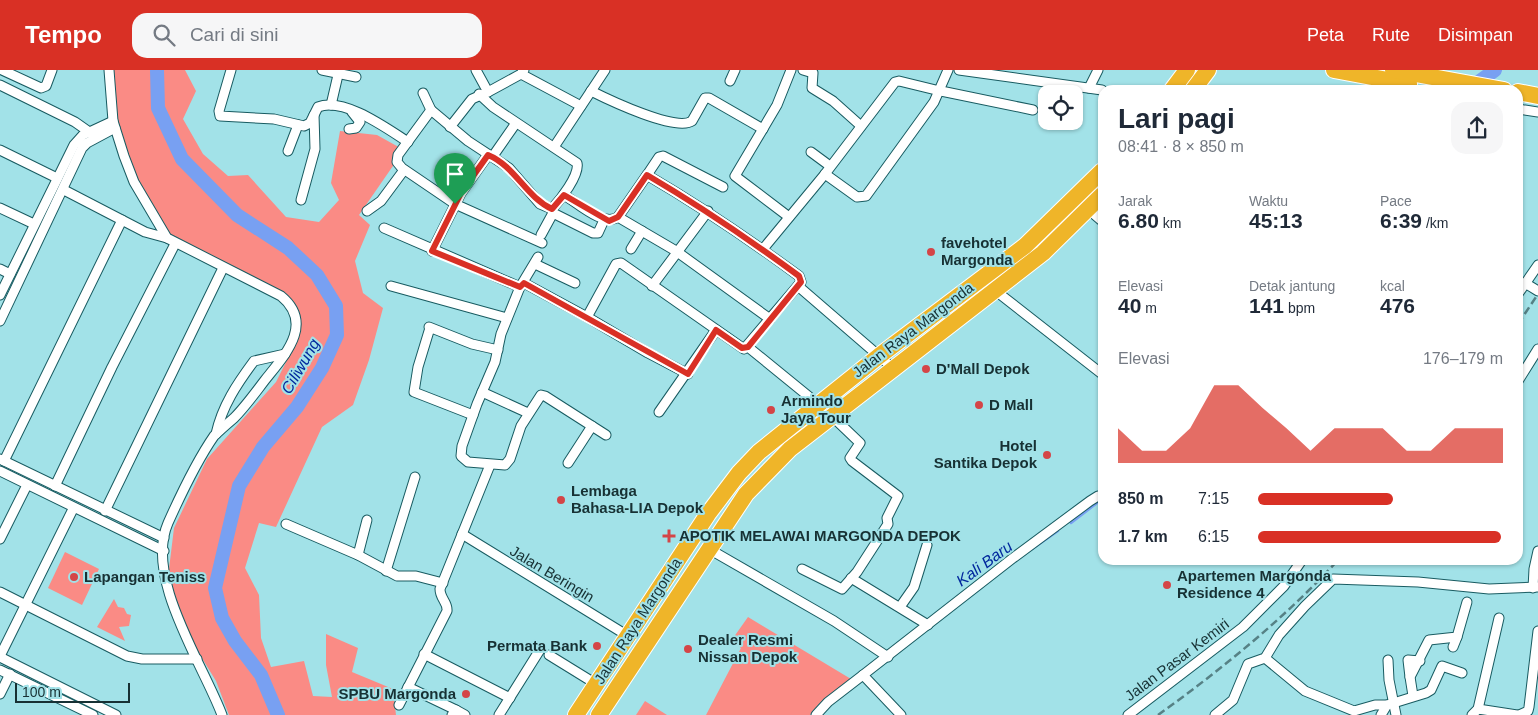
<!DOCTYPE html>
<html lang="id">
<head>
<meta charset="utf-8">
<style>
  body { margin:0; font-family:Helvetica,sans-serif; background:#f6f6f7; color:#1f2937; height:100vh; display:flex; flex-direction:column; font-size:19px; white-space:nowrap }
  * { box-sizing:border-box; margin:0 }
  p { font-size:16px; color:#747a83 }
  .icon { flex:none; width:28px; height:28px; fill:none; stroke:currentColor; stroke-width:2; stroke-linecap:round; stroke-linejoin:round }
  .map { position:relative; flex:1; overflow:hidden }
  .details { position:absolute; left:1098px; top:15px; width:425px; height:480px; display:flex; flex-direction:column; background:#fff; border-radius:15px; box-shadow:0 1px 4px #0004 }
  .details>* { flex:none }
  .controls { position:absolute; left:1038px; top:15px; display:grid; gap:10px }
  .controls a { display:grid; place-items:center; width:45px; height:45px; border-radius:10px; background:#fff; box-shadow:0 1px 4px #0004; font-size:25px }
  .scale { position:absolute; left:15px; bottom:12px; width:115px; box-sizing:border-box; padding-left:5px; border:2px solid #173134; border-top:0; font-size:14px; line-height:18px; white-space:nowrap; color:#173134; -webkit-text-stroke:4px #a2e2e8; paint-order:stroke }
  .pin { position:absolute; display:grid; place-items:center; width:42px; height:42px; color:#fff; margin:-51px -21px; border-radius:50% 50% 50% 0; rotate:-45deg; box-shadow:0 0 5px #0007 }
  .pin .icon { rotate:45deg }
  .round { display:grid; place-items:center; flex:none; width:52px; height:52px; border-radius:15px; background:#f6f6f7 }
  .overview { display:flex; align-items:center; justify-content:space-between; height:85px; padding:0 20px }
  h1 { font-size:28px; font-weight:700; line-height:38px }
  .metrics { display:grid; grid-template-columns:repeat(3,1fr); gap:8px; height:85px; padding:5px 20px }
  .metrics div { display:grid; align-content:center }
  .metrics b { font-size:21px; font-weight:700 }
  .metrics small { font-size:14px; font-weight:400 }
  .metrics p { font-size:14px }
  .chart { height:140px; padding:10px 20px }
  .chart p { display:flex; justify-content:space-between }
  .chart svg { width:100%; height:90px; margin-top:5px; fill:#d93025; opacity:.7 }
  ul { padding:0 20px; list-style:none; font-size:16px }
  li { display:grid; grid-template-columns:80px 60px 1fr; align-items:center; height:38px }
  li i { height:12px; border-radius:6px; background:#d93025 }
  header { display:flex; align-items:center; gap:30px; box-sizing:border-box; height:70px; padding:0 25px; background:#d93025; color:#fff }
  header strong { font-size:24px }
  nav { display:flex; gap:28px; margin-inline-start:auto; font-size:18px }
  .search { width:350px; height:45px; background:#f6f6f7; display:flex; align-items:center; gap:12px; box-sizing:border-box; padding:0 18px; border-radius:15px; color:#747a83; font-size:19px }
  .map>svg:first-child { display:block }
</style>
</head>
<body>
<header>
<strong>Tempo</strong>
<div class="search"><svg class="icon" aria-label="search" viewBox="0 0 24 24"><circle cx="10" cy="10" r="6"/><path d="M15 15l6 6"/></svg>Cari di sini</div>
<nav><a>Peta</a><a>Rute</a><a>Disimpan</a></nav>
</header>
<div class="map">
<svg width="1538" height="645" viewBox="0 0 1538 645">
  <rect width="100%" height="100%" fill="#a2e2e8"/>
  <g fill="#fa8b85">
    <path d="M114,0h71l11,21 -13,28 20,35 25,22 20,-1 38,42 33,5 20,-22 -8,-17 9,-52 37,4 27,15 -45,65 11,10 -15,36 8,32 20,15 -14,52 -16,45 -31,22 -46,100 -17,-4 -14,45 14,27 2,43 10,29 33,-6 9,35 19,1 -6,-32v-31l32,14 -6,24 41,17 3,26h-167l-13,-34 -40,-65 -8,-39 6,-49 33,-69 69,-77 23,-46 -1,-24 -18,-19 -110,-59 -27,-42 -27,-66z"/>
    <path d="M65,482l34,17 -17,36 -34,-17z"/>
    <path d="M114,529l4,8 6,1 3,6 4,1 -2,11 -10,1 6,14 -28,-14z"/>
    <path d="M748,547l103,62 -32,25 -9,11h-104l35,-67 -10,-7z"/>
    <path d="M645,631l22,14h-31z"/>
  </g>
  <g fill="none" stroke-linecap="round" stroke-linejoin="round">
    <g stroke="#78a0f2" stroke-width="2.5">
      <path d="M1071,453l30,-23"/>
      <path d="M1032,479l26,-18"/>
    </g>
    <g stroke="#78a0f2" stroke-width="14">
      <path d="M157,0l1,38 24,51 55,56 51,33 29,27 19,31 1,29 -15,33 -25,39 -34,40 -24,39 -24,102 7,30 13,23 26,34 17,40"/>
      <path d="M1469,19l26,-19"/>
    </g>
    <defs>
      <g id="street">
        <path d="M2,0l39,18 5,-2 6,-16"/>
        <path d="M109,0l4,51 11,35 10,26 33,56 114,58c34,28 3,60 -16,84 -10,13 -20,27 -31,38 -7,6 -14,12 -20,18 -18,26 -33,58 -46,87 -24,55 35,141 54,192"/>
        <path d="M231,0l-12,41 1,5 54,3 30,7 6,-3 8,-16c26,-10 68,21 90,35"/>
        <path d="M322,0l34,7"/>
        <path d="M476,0l12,22"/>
        <path d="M803,0l10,3 -1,15 21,13 28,25"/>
        <path d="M959,0l143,20"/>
        <path d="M521,4l60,32"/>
        <path d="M730,11l5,-11"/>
        <path d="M0,15l75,37 17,12"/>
        <path d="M1089,18l9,-18"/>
        <path d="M591,21c18,9 85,41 101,30l13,-23h4l54,31"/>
        <path d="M941,21l92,19"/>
        <path d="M423,23l8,17 37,31 41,27 31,36 12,5c8,-9 28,-34 25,-46l-84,-56 -14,-13"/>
        <path d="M331,35l7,-30"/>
        <path d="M1518,39l20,3"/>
        <path d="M431,40l-33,45 -1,7 5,6 53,36 87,39"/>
        <path d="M450,57l22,-28 16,-7 33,-18 3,-4"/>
        <path d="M349,59l7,-1 4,-6 -8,-10"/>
        <path d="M554,77l51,-77"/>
        <path d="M0,80l57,28"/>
        <path d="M288,81l10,-26"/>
        <path d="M811,82l19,14"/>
        <path d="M493,86l23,-33"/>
        <path d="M825,104l32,23 9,-1 68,-94 14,-32"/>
        <path d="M647,105l12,-18 4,-1 60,31"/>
        <path d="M64,120l81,42 22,6"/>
        <path d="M301,130l14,-51 -1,-34"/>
        <path d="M0,138l34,16"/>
        <path d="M367,141l14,-10 23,-31"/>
        <path d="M1095,145l7,6"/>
        <path d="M618,147l58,34 94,68"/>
        <path d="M789,147l-54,-41 42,-71 14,-35"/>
        <path d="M384,158l136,59"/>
        <path d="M541,165l12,-22 40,20h5l6,-13"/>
        <path d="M631,179l11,-18"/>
        <path d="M763,179l62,-75 70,-92 4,-1 41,10"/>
        <path d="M432,181l29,-58 27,-38"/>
        <path d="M538,187l-18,30 -19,47 -6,28 -18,42 -15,42 -1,10 7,6 37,3 5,-6 11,-33 20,-31 4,1 61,39"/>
        <path d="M535,194l40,19"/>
        <path d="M0,199l10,5"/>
        <path d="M524,213l63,34 29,-53 5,-1 123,86 57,-67 -2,-6c-49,-36 -99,-70 -152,-101l-29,42c-15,10 -40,-14 -54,-22"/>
        <path d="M1525,213l13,8"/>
        <path d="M391,216l116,32"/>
        <path d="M652,216l56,-75"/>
        <path d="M798,216l88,76"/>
        <path d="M1518,224l20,-29"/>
        <path d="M0,225l74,-150 9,-10 30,-14"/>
        <path d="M1001,225l101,79"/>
        <path d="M587,247l61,36 40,21"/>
        <path d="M0,251l82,-173 5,-5 28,-15"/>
        <path d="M429,257l43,17 26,6"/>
        <path d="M429,261l-11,36 -4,25 59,23"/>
        <path d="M748,277l70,57"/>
        <path d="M1518,311l20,-32"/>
        <path d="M482,322l46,21"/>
        <path d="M659,342l57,-82"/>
        <path d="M216,364c6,-28 21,-50 38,-73l31,-7"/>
        <path d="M0,389l164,79"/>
        <path d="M4,391l118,-241"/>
        <path d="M568,393l24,-37"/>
        <path d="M0,401l164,80"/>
        <path d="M55,416l57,-119 63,-123"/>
        <path d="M105,441l118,-243"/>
        <path d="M286,454l72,31 39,21h19l27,7"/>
        <path d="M462,464l166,102"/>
        <path d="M0,469l27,-54"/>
        <path d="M709,479l125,72 54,36"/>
        <path d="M358,485l9,-35"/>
        <path d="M802,499l40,20 15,-17 31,-48 -1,-6 11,-22 -46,-35 -2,-3 10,-15 -24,-23"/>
        <path d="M386,501l29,-94"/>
        <path d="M851,508l77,47"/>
        <path d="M1533,518l1,-19 4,-18"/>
        <path d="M0,522l127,64 15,3h55"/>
        <path d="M900,537l14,-20 13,-42"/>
        <path d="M1453,577l4,-10"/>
        <path d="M424,584l86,44"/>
        <path d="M549,585l47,29"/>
        <path d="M0,586l73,-147"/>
        <path d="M0,587l116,58"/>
        <path d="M1265,588l40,33 49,20 21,-6h12l39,-12 5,-3 11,-24 20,7"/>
        <path d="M1388,590l1,20 7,35"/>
        <path d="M0,600l93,45"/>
        <path d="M863,605l38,40"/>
        <path d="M1410,607l-2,-17 12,1"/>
        <path d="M408,617l48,23 -4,5"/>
        <path d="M0,624l10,-20"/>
        <path d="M1413,626l-3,-19 19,-37 28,-3 10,-35"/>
        <path d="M399,635l48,-94c1,-9 -7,-12 -7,-22l50,-124"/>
        <path d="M1478,639l39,6"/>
        <path d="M456,640l9,5"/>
        <path d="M499,645l42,-67"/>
        <path d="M816,645l12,-13 35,-27 150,-117 77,-57 8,-5 4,1"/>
        <path d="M1128,645l115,-88 41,-41 18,-26"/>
        <path d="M1215,645l18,-15 15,-36 17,-6 14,-23 26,-29 28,-27 85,3 71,7 49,-2"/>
        <path d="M1381,645l6,-10"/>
        <path d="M1472,645l6,-6 21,-91"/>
        <path d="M1519,645l9,-4 1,-4 9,-76"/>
      </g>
      <g id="highway">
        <path d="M1334,0l75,14"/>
        <path d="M1393,0l111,20"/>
        <path d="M1172,20l15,-20"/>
        <path d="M1193,20l15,-20"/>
        <path d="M1518,22l20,4"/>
        <path d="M576,645l132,-201 31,-41 20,-21 120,-96 146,-110 77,-75"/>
        <path d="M599,645l147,-221 44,-45 253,-196 59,-58"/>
      </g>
    </defs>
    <use href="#street" stroke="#185b61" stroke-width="11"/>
    <use href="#highway" stroke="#fff" stroke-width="18"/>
    <use href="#street" stroke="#fff" stroke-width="9"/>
    <use href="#highway" stroke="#efb529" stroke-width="16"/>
    <g stroke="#568185" stroke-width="2.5" stroke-dasharray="8 4" stroke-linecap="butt">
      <path d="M1518,254l20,-30"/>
      <path d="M1158,645c64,-46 127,-97 180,-155"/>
    </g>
  </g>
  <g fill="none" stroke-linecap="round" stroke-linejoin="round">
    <defs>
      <path id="route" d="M488,85c27,11 38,42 64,54l12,-14 45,26 9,-4 29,-42c53,31 103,65 152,101l2,6 -53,65 -6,1 -26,-18 -28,44 -164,-91 -4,4 -88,-36 29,-58z"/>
    </defs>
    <use href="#route" stroke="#fff" stroke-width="10"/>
    <use href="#route" stroke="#d93025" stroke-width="6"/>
  </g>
  <g fill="#d44547" stroke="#a2e2e8" stroke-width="2">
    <circle cx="931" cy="182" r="5"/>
    <circle cx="926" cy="299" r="5"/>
    <circle cx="979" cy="335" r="5"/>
    <circle cx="771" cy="340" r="5"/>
    <circle cx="1047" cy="385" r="5"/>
    <circle cx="561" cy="430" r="5"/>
    <path d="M666.5 458.5h5v5h5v5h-5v5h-5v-5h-5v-5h5z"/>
    <circle cx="74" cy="507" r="5"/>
    <circle cx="1167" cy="515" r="5"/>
    <circle cx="597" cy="576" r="5"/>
    <circle cx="688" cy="579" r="5"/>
    <circle cx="466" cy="624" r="5"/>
  </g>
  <g text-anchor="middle" stroke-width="4" stroke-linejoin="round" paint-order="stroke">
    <g font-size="15" font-weight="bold" fill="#173134" stroke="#a2e2e8" text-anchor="start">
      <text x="941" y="178">favehotel<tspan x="941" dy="17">Margonda</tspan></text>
      <text x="936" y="304">D'Mall Depok</text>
      <text x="781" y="336">Armindo<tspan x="781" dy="17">Jaya Tour</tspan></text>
      <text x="989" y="340">D Mall</text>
      <text x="1037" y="381" text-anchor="end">Hotel<tspan x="1037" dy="17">Santika Depok</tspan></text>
      <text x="571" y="426">Lembaga<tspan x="571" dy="17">Bahasa-LIA Depok</tspan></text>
      <text x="679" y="471">APOTIK MELAWAI MARGONDA DEPOK</text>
      <text x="1177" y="511">Apartemen Margonda<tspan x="1177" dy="17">Residence 4</tspan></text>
      <text x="84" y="512">Lapangan Teniss</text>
      <text x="698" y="575">Dealer Resmi<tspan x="698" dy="17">Nissan Depok</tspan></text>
      <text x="587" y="581" text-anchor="end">Permata Bank</text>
      <text x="456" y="629" text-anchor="end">SPBU Margonda</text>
    </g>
    <g font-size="15" fill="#173134" stroke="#a2e2e8">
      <text transform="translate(913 260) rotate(-37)" y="5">Jalan Raya Margonda</text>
      <text transform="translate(552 504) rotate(31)" y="5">Jalan Beringin</text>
      <text transform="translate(638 551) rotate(-57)" y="5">Jalan Raya Margonda</text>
      <text transform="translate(1177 590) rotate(-37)" y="5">Jalan Pasar Kemiri</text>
    </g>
    <g font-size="16" font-style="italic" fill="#02289d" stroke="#a2e2e8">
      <text transform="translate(300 296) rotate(-60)" y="6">Ciliwung</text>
      <text transform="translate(984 493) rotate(-36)" y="6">Kali Baru</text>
    </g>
  </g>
</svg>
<div class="controls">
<a><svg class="icon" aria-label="locate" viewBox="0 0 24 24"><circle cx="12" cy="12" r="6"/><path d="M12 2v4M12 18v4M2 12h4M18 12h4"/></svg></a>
</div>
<div class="scale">100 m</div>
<div class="pin" style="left:455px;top:134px;background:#1e9e55"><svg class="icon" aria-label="arrive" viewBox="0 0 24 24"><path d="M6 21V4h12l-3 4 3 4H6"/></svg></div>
<section class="details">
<div class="overview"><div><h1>Lari pagi</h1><p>08:41 · 8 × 850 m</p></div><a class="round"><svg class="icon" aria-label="share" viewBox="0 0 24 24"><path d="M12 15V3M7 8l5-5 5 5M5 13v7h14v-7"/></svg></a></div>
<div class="metrics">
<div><p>Jarak</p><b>6.80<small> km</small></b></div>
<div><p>Waktu</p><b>45:13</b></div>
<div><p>Pace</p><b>6:39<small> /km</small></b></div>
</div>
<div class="metrics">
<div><p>Elevasi</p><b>40<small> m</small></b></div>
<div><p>Detak jantung</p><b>141<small> bpm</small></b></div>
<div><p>kcal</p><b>476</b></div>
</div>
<div class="chart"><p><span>Elevasi</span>176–179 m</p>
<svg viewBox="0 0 160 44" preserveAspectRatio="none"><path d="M0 44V27L10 38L20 38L30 27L40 6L50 6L60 17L70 27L80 38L90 27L100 27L110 27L120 38L130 38L140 27L150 27L160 27V44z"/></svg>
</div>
<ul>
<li><b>850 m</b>7:15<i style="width:55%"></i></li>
<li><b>1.7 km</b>6:15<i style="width:99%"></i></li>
</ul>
</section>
</div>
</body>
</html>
